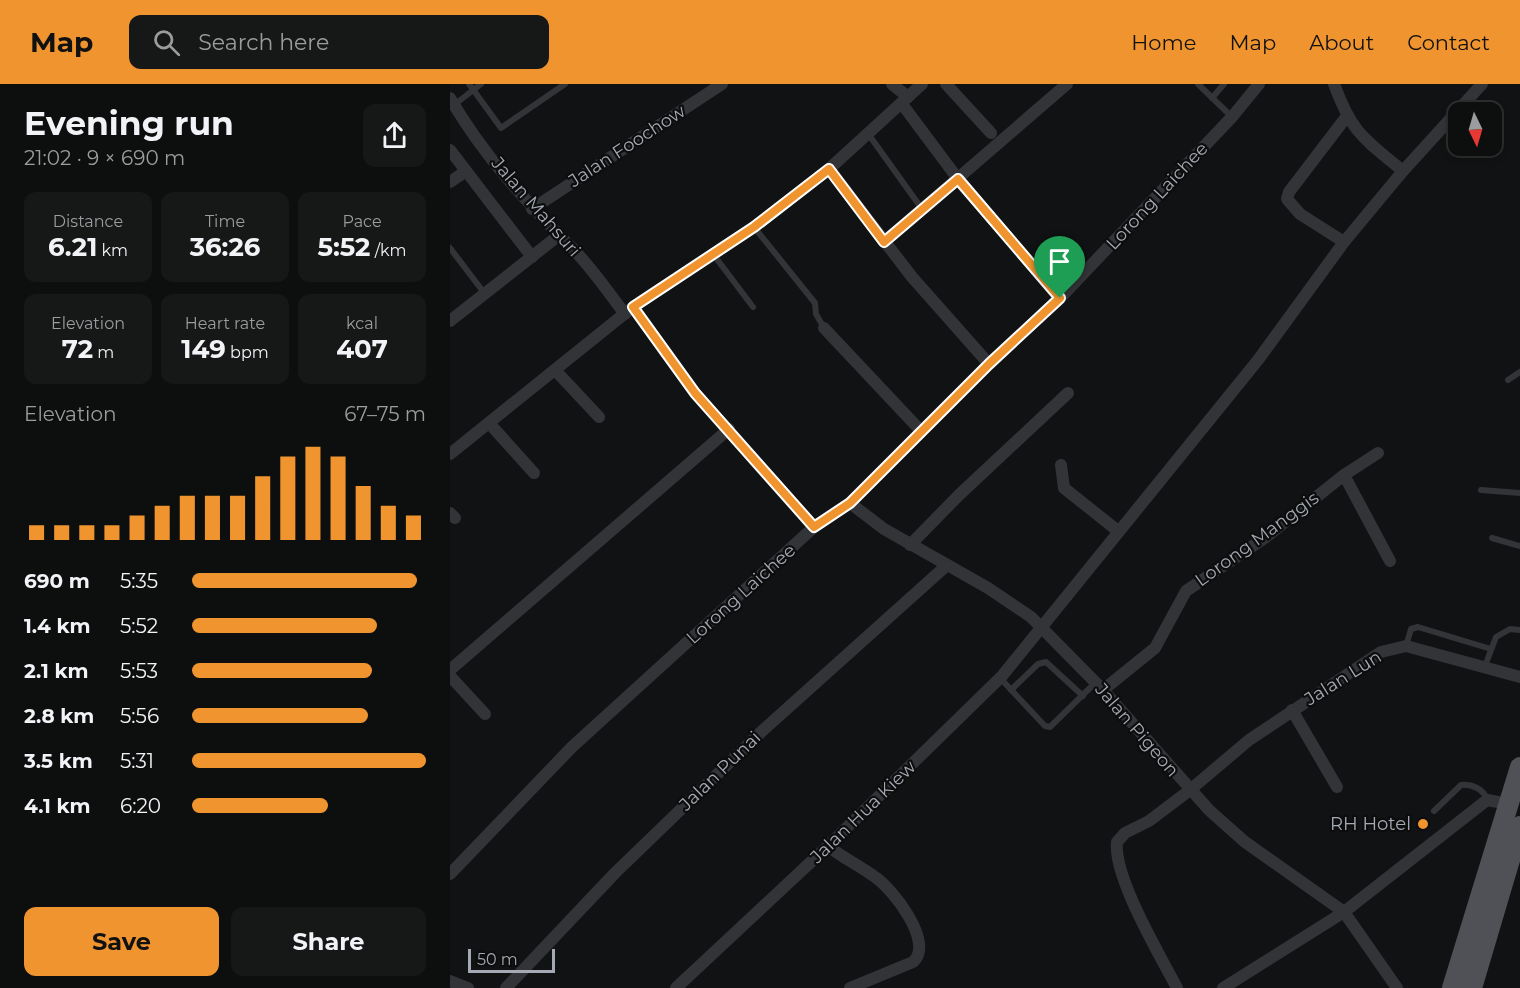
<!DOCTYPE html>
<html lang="en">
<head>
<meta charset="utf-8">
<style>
  body { margin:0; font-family:Montserrat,sans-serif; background:#161717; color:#f1f3f6; height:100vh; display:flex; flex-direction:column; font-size:22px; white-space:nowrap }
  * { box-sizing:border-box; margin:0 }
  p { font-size:20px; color:#9a9c9e }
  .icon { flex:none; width:33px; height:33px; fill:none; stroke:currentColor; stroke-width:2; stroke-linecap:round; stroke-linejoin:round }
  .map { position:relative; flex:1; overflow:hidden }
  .side { display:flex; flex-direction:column; background:#0d0e0e; width:450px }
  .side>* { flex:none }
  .needle { width:39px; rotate:175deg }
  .fabs { position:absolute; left:998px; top:18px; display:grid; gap:12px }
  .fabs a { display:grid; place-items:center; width:54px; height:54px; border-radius:12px; background:#0d0e0e; box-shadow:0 3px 9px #0003,0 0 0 2px #2d2e2e; font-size:30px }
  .scale { position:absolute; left:18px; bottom:15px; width:87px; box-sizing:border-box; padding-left:6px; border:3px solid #a3aab3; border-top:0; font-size:16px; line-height:21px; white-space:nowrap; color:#a3aab3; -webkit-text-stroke:4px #0d0d0e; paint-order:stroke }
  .pin { position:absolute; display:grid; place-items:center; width:51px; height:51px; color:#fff; margin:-62px -26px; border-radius:50% 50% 50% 0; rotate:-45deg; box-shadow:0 0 6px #0007 }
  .pin .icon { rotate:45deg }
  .round { display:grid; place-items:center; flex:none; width:63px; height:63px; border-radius:12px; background:#161717 }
  .head { display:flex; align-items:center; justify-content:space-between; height:102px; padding:0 24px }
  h1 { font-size:33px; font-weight:700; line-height:45px }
  .metrics { display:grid; grid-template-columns:repeat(3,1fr); gap:9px; height:102px; padding:6px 24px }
  .metrics div { display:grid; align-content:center; border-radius:12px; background:#161717; text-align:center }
  .metrics b { font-size:26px; font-weight:700 }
  .metrics small { font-size:16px; font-weight:400 }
  .metrics p { font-size:16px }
  .chart { height:168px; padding:12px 24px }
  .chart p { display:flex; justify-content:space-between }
  .chart svg { width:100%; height:108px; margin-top:6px; stroke:#ef942e; stroke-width:6 }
  .primary-button { display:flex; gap:12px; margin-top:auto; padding:12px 24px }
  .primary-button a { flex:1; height:69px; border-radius:12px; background:#ef942e; color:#111; font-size:24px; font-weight:700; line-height:69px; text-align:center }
  .primary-button a+a { background:#161717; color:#f1f3f6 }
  ul { padding:0 24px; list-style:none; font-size:20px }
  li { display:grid; grid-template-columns:96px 72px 1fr; align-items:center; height:45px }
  li i { height:15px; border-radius:8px; background:#ef942e }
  header { display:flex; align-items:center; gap:36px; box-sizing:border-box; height:84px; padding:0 30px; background:#ef942e; color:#111 }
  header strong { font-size:28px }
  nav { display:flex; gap:33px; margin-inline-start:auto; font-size:21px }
  .search { width:420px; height:54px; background:#161717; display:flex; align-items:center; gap:15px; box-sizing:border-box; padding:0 21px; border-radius:12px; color:#9a9c9e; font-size:22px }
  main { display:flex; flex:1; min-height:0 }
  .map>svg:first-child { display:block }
</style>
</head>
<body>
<header>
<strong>Map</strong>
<div class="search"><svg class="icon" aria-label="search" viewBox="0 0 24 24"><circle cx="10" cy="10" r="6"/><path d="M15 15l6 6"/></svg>Search here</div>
<nav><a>Home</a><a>Map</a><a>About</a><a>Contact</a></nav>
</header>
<main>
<section class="side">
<div class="head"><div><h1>Evening run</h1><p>21:02 · 9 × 690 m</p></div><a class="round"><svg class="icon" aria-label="share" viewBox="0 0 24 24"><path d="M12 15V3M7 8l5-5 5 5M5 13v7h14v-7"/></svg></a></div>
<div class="metrics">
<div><p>Distance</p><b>6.21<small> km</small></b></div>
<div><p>Time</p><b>36:26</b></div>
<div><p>Pace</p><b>5:52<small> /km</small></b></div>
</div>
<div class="metrics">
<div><p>Elevation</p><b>72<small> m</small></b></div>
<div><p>Heart rate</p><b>149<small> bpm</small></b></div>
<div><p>kcal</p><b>407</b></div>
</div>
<div class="chart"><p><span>Elevation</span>67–75 m</p>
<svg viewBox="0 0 160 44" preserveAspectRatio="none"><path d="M5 44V38M15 44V38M25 44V38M35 44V38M45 44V34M55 44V30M65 44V26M75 44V26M85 44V26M95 44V18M105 44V10M115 44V6M125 44V10M135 44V22M145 44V30M155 44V34"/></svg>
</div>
<ul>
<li><b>690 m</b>5:35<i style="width:96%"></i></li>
<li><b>1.4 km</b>5:52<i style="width:79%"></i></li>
<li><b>2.1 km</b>5:53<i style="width:77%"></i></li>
<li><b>2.8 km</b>5:56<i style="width:75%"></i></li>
<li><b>3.5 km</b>5:31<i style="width:100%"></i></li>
<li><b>4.1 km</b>6:20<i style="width:58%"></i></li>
</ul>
<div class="primary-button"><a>Save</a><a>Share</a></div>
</section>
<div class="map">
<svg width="1070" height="904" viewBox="0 0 1070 904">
  <rect width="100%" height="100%" fill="#111213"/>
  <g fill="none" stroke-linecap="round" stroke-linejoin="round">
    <g stroke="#333438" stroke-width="6">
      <path d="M19,0l32,44 64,-44"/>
      <path d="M748,0l34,33"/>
      <path d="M762,14l12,-14"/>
      <path d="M4,21l27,-21"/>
      <path d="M419,51l53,74"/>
      <path d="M304,143l61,76 1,11 8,14"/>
      <path d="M0,164l35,46"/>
      <path d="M263,170l40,53"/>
      <path d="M1058,296l12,-8"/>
      <path d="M1031,406l39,3"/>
      <path d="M1042,454l28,8"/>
      <path d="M956,562l5,-17 7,-2 73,22"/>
      <path d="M1035,582l11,-29 14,-8 10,1"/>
      <path d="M550,594l45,48 5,1 45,-44"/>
      <path d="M561,606l27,-26 8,-2 37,34"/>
      <path d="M984,727l27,-26c11,-1 23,4 26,15"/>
    </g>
    <g stroke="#333438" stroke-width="12">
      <path d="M442,0l16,13"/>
      <path d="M496,0l45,49"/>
      <path d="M884,0c18,49 29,54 69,87"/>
      <path d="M0,14c33,57 77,105 123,151 19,19 35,43 52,65"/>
      <path d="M452,20l56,75 102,119"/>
      <path d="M0,66l82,107"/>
      <path d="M379,85l83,108 77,87"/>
      <path d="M0,98l16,-11"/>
      <path d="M82,125l190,-125"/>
      <path d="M434,158l183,-158"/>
      <path d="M894,158l-44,-28 -13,-15 2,-7 58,-76"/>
      <path d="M183,223l62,86 119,134"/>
      <path d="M0,237l108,-85"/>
      <path d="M374,244l97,103"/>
      <path d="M105,286l44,47"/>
      <path d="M39,339l45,50"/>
      <path d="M0,370l183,-147 121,-80 75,-58 93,-85"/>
      <path d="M611,381l3,23 54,43"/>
      <path d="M894,391l46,86"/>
      <path d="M400,419l34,26 104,59 43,29 72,73 106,120 36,32 99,70 53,76"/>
      <path d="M0,429l5,5"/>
      <path d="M460,461l49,-50 109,-102"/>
      <path d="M0,586l279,-241"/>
      <path d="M0,592l35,38"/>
      <path d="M653,606l52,-42 31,-57 80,-54 78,-62 34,-22"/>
      <path d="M842,626l45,77"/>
      <path d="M378,762c15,12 32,20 47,31 18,12 60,66 38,85l-63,26"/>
      <path d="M0,790l122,-127 242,-220 36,-24 139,-139 71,-66 172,-181 27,-33"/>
      <path d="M0,897l18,7"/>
      <path d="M56,904l109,-115 146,-141 185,-166"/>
      <path d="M226,904l152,-142 174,-170 256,-316 86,-118 59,-71 79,-87"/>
      <path d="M727,904c-17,-33 -64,-111 -60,-146l8,-9 24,-12 41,-31 59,-50 132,-88 25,-6 114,31"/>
      <path d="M773,904l121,-76 143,-112 22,4"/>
    </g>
    <g stroke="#4f5157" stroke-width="20">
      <path d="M1002,904l68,-221"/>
      <path d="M1022,904l48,-162"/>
    </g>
  </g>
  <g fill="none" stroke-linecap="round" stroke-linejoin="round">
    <defs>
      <path id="route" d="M379,85l55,73 74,-63 102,119 -71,66 -139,139 -36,24 -119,-134 -62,-86 121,-80z"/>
    </defs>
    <use href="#route" stroke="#fff" stroke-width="12"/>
    <use href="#route" stroke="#ef942e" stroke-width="8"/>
  </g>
  <circle fill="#ef942e" stroke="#0d0d0e" stroke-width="2" cx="973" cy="740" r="6"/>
  <g text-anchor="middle" stroke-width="4.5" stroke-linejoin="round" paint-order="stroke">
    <g font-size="18" fill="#a3aab3" stroke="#0d0d0e">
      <text transform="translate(177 62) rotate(-33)" y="6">Jalan Foochow</text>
      <text transform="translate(707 112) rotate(-47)" y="6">Lorong Laichee</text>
      <text transform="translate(86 123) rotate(49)" y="6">Jalan Mahsuri</text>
      <text transform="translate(807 455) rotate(-36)" y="6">Lorong Manggis</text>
      <text transform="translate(291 510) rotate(-42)" y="6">Lorong Laichee</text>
      <text transform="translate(893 594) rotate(-32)" y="6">Jalan Lun</text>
      <text transform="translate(687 646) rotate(49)" y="6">Jalan Pigeon</text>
      <text transform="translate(270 687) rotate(-44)" y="6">Jalan Punai</text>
      <text transform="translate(413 728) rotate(-44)" y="6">Jalan Hua Kiew</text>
    </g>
    <g font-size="18" fill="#a3aab3" stroke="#0d0d0e" text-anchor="end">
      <text x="961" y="746">RH Hotel</text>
    </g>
  </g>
</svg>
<div class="fabs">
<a><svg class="needle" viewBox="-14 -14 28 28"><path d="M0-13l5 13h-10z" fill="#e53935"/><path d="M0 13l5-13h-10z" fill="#9a9c9e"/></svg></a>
</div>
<div class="scale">50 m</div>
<div class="pin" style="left:610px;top:214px;background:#1e9e55"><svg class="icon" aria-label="arrive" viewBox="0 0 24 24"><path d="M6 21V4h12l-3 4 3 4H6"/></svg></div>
</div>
</main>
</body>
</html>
